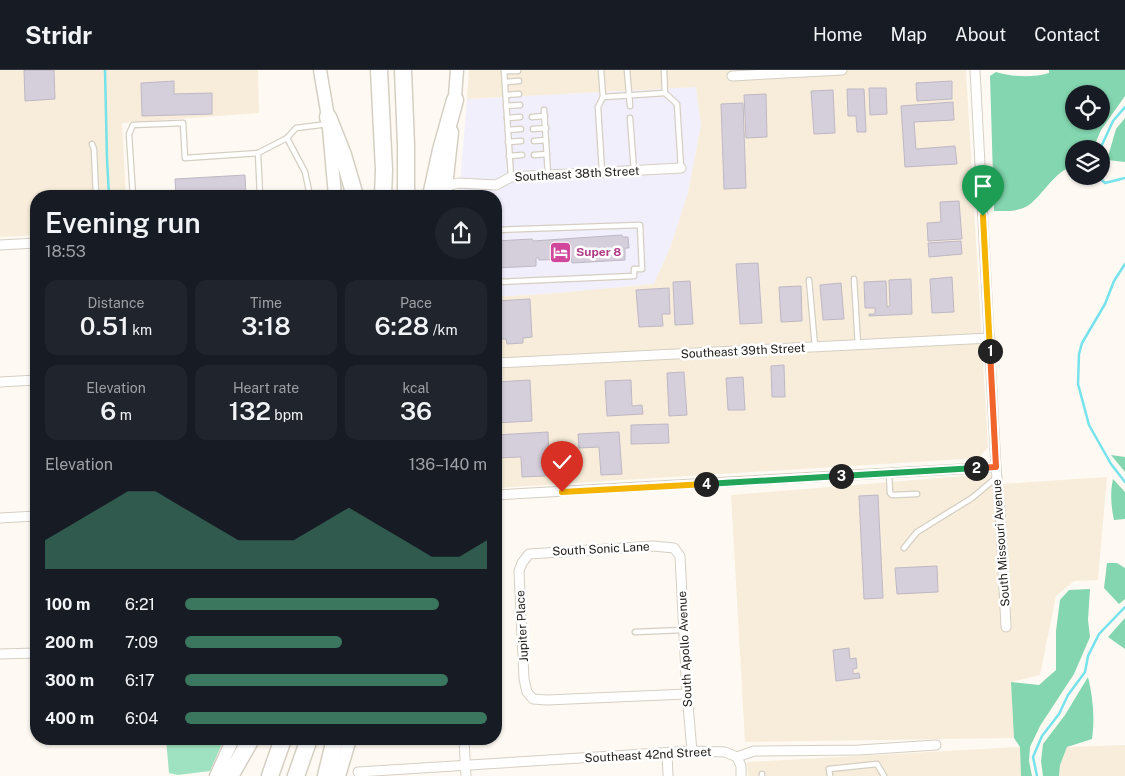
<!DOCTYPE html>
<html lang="en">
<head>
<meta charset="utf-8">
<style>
  body { margin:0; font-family:"Public Sans",sans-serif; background:#20242c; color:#f1f3f6; height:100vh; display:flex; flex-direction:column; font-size:19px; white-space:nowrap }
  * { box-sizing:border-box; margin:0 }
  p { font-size:16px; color:#9ea1a6 }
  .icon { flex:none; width:28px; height:28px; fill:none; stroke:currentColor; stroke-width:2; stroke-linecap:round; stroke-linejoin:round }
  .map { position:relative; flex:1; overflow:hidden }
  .side { position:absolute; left:30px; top:120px; width:472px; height:555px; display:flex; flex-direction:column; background:#171b24; border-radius:20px; box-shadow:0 1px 4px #0004 }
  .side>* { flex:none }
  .tools { position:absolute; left:1065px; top:15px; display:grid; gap:10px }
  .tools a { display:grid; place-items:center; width:45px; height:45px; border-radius:50%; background:#171b24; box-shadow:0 1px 4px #0004; font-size:25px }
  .pin { position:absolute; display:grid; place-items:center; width:42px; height:42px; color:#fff; margin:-51px -21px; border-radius:50% 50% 50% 0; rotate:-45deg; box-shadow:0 0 5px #0007 }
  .pin .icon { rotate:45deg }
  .km { position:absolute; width:25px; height:25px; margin:-12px; border-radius:50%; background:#222; color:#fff; font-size:14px; line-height:25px; text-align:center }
  .round { display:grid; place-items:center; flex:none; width:52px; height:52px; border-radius:26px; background:#20242c }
  .head { display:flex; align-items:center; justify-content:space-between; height:85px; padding:0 15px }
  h1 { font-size:28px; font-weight:600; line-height:38px }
  .figures { display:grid; grid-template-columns:repeat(3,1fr); gap:8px; height:85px; padding:5px 15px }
  .figures div { display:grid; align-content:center; border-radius:12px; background:#20242c; text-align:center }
  .figures b { font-size:25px; font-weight:600 }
  .figures small { font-size:14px; font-weight:400 }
  .figures p { font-size:14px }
  .chart { height:140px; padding:10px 15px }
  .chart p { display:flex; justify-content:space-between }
  .chart svg { width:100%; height:90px; margin-top:5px; fill:#3b765f; opacity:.7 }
  ul { padding:0 15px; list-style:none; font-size:16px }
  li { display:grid; grid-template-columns:80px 60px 1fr; align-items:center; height:38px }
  li i { height:12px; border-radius:6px; background:#3b765f }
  header { display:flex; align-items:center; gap:30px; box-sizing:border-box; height:70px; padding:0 25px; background:#171b24; border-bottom:1px solid #363941 }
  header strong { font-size:24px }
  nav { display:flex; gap:28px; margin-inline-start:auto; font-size:18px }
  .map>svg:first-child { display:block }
</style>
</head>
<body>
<header>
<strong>Stridr</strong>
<nav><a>Home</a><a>Map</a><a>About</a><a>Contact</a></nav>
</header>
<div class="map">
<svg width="1125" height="706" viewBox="0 0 1125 706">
  <rect width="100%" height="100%" fill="#fefaf3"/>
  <path fill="#f1effc" d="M696,17l5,38 -13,68 -17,53 -17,38 -97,9 -61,4v-101h-37l8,-97z"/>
  <g fill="#f7edda">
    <path d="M0,0h258l1,43 -137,10 4,73h-90v39l-36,2z"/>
    <path d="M469,0h497l22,377 -9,11 -483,30v-191l61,-4 97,-9 17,-38 17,-53 13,-68 -5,-38 -229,12z"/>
    <path d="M989,404l12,10 106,-7 -9,103 -24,1 -18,15 -16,79 -29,7 3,56 -269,4 -14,-247z"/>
    <path d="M1125,675v31h-66l1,-11 7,-18z"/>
    <path d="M1020,677l1,29h-273l-1,-14z"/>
  </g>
  <path fill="#9fe2c1" d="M166,669h58l-14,32 -32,4 -9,-2z"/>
  <g fill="#83d6af" fill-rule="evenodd">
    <path d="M1049,0h76v26l-24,34 -8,19h-19v17c-20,5 -30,28 -45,39 -10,7 -24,6 -35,6l-4,-135 6,-4c16,5 37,6 53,1zM1074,24h27v27h-27z"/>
    <path d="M1125,48v44l-18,-2 9,-31z"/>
    <path d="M1111,385l14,2v15z"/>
    <path d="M1113,409l12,13v27l-11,1c-3,-14 -4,-27 -1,-41z"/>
    <path d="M1107,493h10l8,5v31l-6,5 -15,-16z"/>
    <path d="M1090,519l-2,31 2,17 -16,37 -34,52 -10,21 -1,14 3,15h-11l-1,-29 -6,-9 -3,-56 28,3 17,-15v-39l4,-31 9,-10z"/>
    <path d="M1125,548v31l-17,-12z"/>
    <path d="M1088,607c5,21 7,40 4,62l-25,8 -7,18 -1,11h-16l-2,-15 2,-17 22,-29z"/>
  </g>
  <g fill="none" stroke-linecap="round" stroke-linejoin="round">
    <g stroke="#76e2eb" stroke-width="2.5">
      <path d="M105,0l2,89 2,37"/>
      <path d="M1100,79l13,-28 12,-14"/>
      <path d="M1097,106l8,7 20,-5"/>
      <path d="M1125,194l-11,17 -9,23 -23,39 -3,11 -1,30 11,41 22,39 14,18"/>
      <path d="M1037,706l-4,-19 9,-21 17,-22 9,-19 17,-23 3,-16 11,-22 26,-27"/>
    </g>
  </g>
  <g fill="#d5cfdb" stroke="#beb8c4">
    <path d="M24,0h30l1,29 -30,2z"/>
    <path d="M174,11v13l38,-1v21l-70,2 -1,-33z"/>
    <path d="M952,11v18l-35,2 -1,-18z"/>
    <path d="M869,18h17l1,26 -17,1z"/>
    <path d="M847,19h17l2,43h-9l-1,-16h-8z"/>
    <path d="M833,20l2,43 -21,1 -3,-43z"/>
    <path d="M766,24l1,43 -21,1 -2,-43z"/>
    <path d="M953,32l1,18 -40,2 2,27 39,-3 2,18 -52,3 -4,-61z"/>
    <path d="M743,33l3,85 -22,1 -3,-85z"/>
    <path d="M245,105l1,21h-70l-1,-17z"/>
    <path d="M959,131l3,38 -34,2 -1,-18 14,-1 -1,-20z"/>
    <path d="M622,165v2h6l1,11h-4v12l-53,3 -1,-7h-5v3l-27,1v-2h-3v8l-40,2v-27l36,-2 1,2z"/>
    <path d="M961,171l1,13 -33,3 -1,-14z"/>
    <path d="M758,193l4,60 -22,1 -4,-60z"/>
    <path d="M952,207l2,35 -22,1 -2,-34z"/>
    <path d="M911,209l1,35 -43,2v-2h6v-6h-10l-1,-26 22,-1 1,26 3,-1 -1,-26z"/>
    <path d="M690,211l3,43 -18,1 -2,-43z"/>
    <path d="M841,213l3,36 -21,1 -3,-35z"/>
    <path d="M801,216l1,35 -21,1 -2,-35z"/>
    <path d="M669,218l1,26h-8l1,12 -24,1 -3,-37z"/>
    <path d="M530,229l2,38 -9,1v5l-16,1 -1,-5h-10v-38z"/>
    <path d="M784,295l1,32h-13l-1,-31z"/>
    <path d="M684,302l3,43 -18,1 -2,-43z"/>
    <path d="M743,307l2,33h-17l-2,-32z"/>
    <path d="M530,310l2,41 -36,2v-41z"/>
    <path d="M631,310l1,26 10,-1 1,9 -36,2 -2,-35z"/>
    <path d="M668,354l1,19 -38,1v-19z"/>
    <path d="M548,362l1,30 14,-1 1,14 -42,2 -1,-20 -25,1v-23z"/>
    <path d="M619,362l3,42 -21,1 -2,-28 -20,1 -1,-14z"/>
    <path d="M878,425l5,103 -19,1 -5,-103z"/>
    <path d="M937,496l1,26 -41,2 -2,-26z"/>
    <path d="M849,578l1,11 6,-1 1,10 -4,1v5l6,-1 1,5 -24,3 -3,-31z"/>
  </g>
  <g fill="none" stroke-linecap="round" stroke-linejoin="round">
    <defs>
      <g id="service">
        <path d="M504,0l7,107"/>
        <path d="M601,0l2,27 62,-4 -1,-23"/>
        <path d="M627,0l3,36"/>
        <path d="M504,1h14"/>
        <path d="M505,12l14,-1"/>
        <path d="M665,23l12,11 4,64"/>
        <path d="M506,25l13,-1"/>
        <path d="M506,36l14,-1"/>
        <path d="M544,40l4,65"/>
        <path d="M532,47l13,-1"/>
        <path d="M507,48l13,-1"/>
        <path d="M630,48l4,53"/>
        <path d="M533,59l13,-1"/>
        <path d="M508,60l13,-1"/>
        <path d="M287,68l9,-10 32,-4"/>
        <path d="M534,71l12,-1"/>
        <path d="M508,72l13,-1"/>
        <path d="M92,74l2,5 2,47"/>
        <path d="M258,83l2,43"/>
        <path d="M534,85l13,-1"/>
        <path d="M509,86l13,-1"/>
        <path d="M602,102l-4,-65 5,-10"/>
        <path d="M133,126l-4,-62 4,-9 50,-2 2,35 73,-5 29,-15 18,34 5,24"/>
        <path d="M496,160l144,-5 2,44h-8v7l-138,6"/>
        <path d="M854,209l4,66"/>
        <path d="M809,210l6,67"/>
        <path d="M889,404l1,19 2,2 25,-1"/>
        <path d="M904,478l13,-16 55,-34 25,-21"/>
        <path d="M635,562l48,-2"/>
        <path d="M762,704v2"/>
        <path d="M830,706l-1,-7 48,-5 7,12"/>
      </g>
      <g id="minor">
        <path d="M975,0l21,397 4,44 6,116"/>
        <path d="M732,6l110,-6"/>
        <path d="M446,116l13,-3 37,2 15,-8 170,-9"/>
        <path d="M0,175l36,-2"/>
        <path d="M496,293l494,-25"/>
        <path d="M0,312l36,-2"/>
        <path d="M496,425l500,-28"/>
        <path d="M0,448l36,-2"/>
        <path d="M0,584l36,-1"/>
        <path d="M687,624l-140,6 -14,-1 -6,-7 -3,-13 -5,-108 3,-8 7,-9 124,-8 21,2 6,8 7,138 5,57"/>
        <path d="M464,669l2,37"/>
        <path d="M667,683l1,23"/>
        <path d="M737,687l4,9v10"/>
        <path d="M358,702l334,-21 33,1 12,5 17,-6 105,-1 77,-5"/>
      </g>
      <g id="secondary">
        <path d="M320,0l8,47 7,79"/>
        <path d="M454,39l3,-39"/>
        <path d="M445,126l7,-64"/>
        <path d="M216,706l17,-37"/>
        <path d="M339,706l11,-37"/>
      </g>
      <g id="motorway">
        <path d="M379,0l5,100 -1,26"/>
        <path d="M403,0l3,75v51"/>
        <path d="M328,47l15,38 12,41"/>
        <path d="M431,126l10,-46 14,-50"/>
        <path d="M230,706l21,-37"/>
        <path d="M270,706l13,-37"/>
        <path d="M296,706l13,-37"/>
        <path d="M326,706l9,-37"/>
      </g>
    </defs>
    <use href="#service" stroke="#d5cfc3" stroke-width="7"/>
    <use href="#minor" stroke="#d5cfc3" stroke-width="11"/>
    <use href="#secondary" stroke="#d5cfc3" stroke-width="15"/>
    <use href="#motorway" stroke="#d5cfc3" stroke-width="19"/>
    <use href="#service" stroke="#fff" stroke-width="4.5"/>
    <use href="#minor" stroke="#fff" stroke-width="9"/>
    <use href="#secondary" stroke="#fff" stroke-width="12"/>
    <use href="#motorway" stroke="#fff" stroke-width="16"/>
  </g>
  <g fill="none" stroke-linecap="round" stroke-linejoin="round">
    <defs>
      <path id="split-1" d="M983,146l7,135"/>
      <path id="split-2" d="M976,398l20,-1 -6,-116"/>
      <path id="split-3" d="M841,406l135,-8"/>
      <path id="split-4" d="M706,414l135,-8"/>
      <path id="split-5" d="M562,422l144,-8"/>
    </defs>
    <use href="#split-1" stroke="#fff" stroke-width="10"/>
    <use href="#split-2" stroke="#fff" stroke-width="10"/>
    <use href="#split-3" stroke="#fff" stroke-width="10"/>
    <use href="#split-4" stroke="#fff" stroke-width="10"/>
    <use href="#split-5" stroke="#fff" stroke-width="10"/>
    <use href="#split-1" stroke="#f5b400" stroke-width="6"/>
    <use href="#split-2" stroke="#f0652b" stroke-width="6"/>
    <use href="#split-3" stroke="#22a559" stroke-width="6"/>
    <use href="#split-4" stroke="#22a559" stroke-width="6"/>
    <use href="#split-5" stroke="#f5b400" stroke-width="6"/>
  </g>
  <defs>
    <symbol id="hotel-square" viewBox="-11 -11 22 22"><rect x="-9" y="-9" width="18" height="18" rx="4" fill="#d1479c" stroke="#fff"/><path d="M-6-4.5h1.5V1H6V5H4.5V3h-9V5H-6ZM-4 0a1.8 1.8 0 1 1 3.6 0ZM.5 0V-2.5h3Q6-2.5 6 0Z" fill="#fff"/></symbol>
  </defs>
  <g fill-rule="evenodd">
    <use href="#hotel-square" x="548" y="170" width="25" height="25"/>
  </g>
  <g text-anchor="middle" stroke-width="5" stroke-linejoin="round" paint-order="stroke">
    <g font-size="12" fill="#22201c" stroke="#fff">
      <text transform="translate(577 104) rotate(-3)" y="4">Southeast 38th Street</text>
      <text transform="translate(743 281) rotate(-3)" y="4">Southeast 39th Street</text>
      <text transform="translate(1001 473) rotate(-94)" y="4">South Missouri Avenue</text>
      <text transform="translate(601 479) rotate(-3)" y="4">South Sonic Lane</text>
      <text transform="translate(522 556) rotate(-93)" y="4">Jupiter Place</text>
      <text transform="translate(685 579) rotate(-93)" y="4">South Apollo Avenue</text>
      <text transform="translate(648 685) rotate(-3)" y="4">Southeast 42nd Street</text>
    </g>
    <g font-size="12" font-weight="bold" fill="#b23c85" stroke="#fff" text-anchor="start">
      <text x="576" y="186">Super 8</text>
    </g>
  </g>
</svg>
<div class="tools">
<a><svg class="icon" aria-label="locate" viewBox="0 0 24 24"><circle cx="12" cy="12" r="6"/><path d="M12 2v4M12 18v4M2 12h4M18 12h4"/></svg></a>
<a><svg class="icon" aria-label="layers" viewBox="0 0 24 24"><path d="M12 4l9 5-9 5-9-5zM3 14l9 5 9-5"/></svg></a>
</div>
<div class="pin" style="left:983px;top:146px;background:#1e9e55"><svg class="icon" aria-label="arrive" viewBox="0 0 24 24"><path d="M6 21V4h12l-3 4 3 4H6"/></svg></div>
<div class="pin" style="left:562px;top:422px;background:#d93025"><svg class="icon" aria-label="check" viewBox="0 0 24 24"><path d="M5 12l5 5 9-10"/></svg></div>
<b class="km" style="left:990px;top:281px">1</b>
<b class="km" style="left:976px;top:398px">2</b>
<b class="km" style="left:841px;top:406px">3</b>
<b class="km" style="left:706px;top:414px">4</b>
<section class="side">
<div class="head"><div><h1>Evening run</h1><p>18:53</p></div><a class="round"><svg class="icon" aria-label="share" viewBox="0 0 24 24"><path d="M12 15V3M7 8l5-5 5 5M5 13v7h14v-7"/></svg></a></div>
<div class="figures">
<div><p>Distance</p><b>0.51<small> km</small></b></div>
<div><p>Time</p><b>3:18</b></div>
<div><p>Pace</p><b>6:28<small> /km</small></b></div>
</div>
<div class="figures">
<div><p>Elevation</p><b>6<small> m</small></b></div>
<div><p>Heart rate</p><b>132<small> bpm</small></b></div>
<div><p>kcal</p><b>36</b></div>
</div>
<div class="chart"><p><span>Elevation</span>136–140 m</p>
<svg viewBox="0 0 160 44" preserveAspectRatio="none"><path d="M0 44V30L10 22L20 14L30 6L40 6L50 14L60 22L70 30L80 30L90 30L100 22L110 14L120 22L130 30L140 38L150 38L160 30V44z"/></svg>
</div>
<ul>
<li><b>100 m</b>6:21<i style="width:84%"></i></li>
<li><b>200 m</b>7:09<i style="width:52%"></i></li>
<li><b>300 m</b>6:17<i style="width:87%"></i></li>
<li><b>400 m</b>6:04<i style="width:100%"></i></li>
</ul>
</section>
</div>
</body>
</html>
